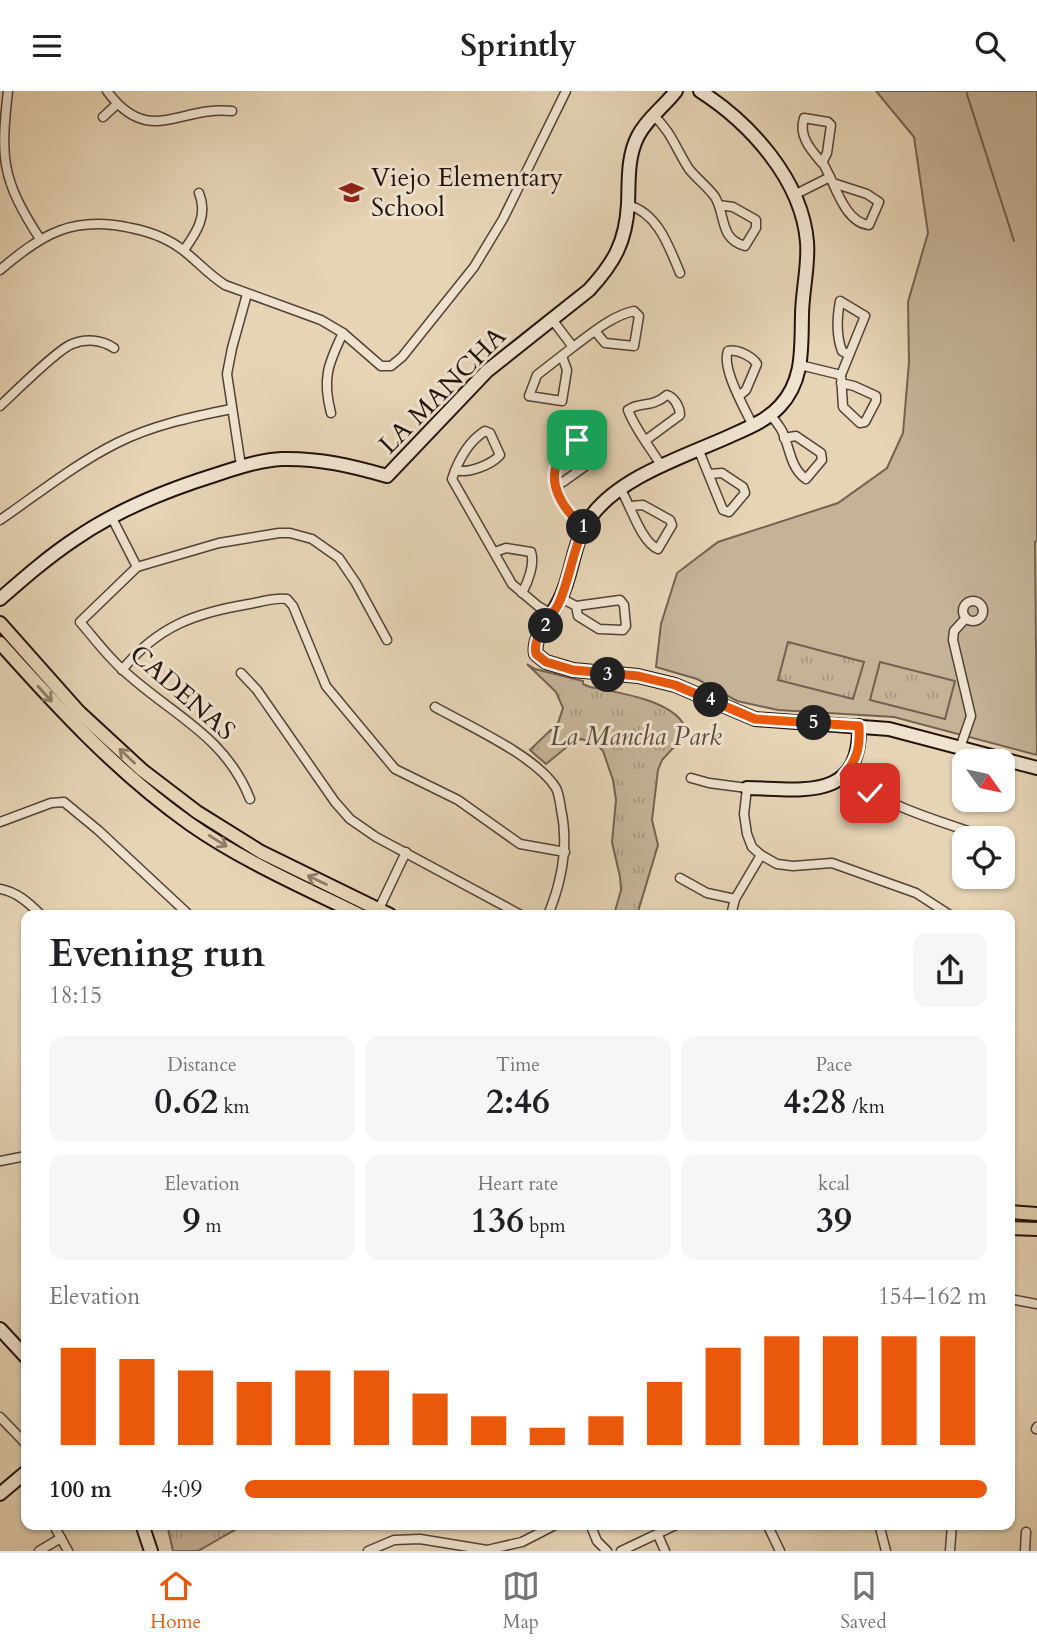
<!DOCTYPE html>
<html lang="en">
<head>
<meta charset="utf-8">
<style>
  body { margin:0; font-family:Cardo,serif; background:#f6f6f6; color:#202124; height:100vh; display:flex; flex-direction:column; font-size:26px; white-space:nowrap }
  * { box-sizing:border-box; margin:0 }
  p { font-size:23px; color:#757577 }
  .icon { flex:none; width:38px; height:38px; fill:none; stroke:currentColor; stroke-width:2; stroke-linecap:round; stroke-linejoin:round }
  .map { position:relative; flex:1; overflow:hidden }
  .drawer { position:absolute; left:21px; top:819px; width:994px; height:620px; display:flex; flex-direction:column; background:#fff; border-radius:14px; box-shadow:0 2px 5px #0004 }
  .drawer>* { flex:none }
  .needle { width:46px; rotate:123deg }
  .fabs { position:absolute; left:952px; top:658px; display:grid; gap:14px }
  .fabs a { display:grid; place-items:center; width:63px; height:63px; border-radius:14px; background:#fff; box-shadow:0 2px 5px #0004; font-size:35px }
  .pin { position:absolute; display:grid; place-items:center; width:60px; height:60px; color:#fff; margin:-30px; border-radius:14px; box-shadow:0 4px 10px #0006 }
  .km { position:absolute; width:35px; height:35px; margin:-18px; border-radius:50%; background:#222; color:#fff; font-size:19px; line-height:35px; text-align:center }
  .round { display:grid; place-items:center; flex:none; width:74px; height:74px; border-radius:14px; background:#f6f6f6 }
  .summary { display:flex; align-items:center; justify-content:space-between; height:119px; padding:0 28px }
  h1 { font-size:38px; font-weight:700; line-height:52px }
  .metrics { display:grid; grid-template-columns:repeat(3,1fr); gap:10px; height:119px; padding:7px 28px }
  .metrics div { display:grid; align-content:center; border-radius:14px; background:#f6f6f6; text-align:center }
  .metrics b { font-size:35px; font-weight:700 }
  .metrics small { font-size:19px; font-weight:400 }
  .metrics p { font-size:19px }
  .chart { height:196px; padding:14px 28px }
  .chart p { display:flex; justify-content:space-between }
  .chart svg { width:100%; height:126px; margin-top:7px; stroke:#ea580c; stroke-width:6 }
  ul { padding:0 28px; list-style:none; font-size:23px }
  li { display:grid; grid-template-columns:112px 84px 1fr; align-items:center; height:52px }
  li i { height:18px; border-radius:9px; background:#ea580c }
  header { display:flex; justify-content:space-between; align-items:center; height:91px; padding:0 28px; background:#fff; font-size:32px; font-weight:700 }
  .dock { display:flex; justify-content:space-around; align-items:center; height:98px; border-top:2px solid #e0e0e0; background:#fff; font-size:19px; color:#757577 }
  .dock a { display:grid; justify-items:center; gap:4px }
  .dock .active { color:#ea580c }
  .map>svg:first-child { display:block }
</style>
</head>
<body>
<header><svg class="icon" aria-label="menu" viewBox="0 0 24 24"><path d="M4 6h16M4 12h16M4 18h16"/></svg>Sprintly<svg class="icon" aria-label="search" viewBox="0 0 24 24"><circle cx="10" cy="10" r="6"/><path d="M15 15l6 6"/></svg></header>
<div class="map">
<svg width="1037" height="1460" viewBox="0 0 1037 1460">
  <defs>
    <pattern id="park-tufts" width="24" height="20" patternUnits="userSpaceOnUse" patternTransform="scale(1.75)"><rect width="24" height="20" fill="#c5b398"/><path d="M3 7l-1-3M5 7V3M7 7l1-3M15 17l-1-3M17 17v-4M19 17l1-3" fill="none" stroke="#a99982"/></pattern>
  </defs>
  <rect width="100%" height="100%" fill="#e6d4b5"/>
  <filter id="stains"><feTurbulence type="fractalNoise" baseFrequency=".00286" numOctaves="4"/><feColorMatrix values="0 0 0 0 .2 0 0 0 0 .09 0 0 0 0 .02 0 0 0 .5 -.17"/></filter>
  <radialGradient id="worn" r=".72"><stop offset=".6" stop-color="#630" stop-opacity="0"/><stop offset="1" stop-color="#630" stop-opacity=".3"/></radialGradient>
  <path fill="#c5b398" stroke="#736252" stroke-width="2" d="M876,0h161v449l-2,2 2,213 -143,-38 -116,-7 -41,-9 -40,-22 -41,-12 5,-43 16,-51 41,-31 120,-39 49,-35 16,-35 6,-71 -1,-60 20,-69 -14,-96z"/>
  <g fill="url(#park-tufts)" stroke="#736252" stroke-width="2">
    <path d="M788,551l76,20 -11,37 -75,-19z"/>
    <path d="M880,571l75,19 -10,38 -75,-19z"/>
    <path d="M527,573l8,5 48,12v3l7,3c26,5 81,13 94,38l-10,22 -12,13 -4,10 -6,50 6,25 -21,70h-23l7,-25 -1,-13 -8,-35 4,-42 -3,-20 -10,-29 -7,-8 -15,-4 -13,7 -22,18 -16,-14 28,-27 5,-15 -7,-16z"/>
    <path d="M167,1433h78l-47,27h-25z"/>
  </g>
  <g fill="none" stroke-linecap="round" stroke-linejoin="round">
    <path stroke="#6f5f4e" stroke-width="2" d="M966,0l48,150"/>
    <defs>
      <g id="street">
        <path d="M8,0c-8,69 -6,89 32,148"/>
        <path d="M107,0c42,57 73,14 125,20"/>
        <path d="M653,24c18,16 23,34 36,54 8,10 19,18 26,28 11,18 4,42 30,49l11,-18v-8l-23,-13 -14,-2"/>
        <path d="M103,26l14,-13"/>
        <path d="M830,86c8,17 18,46 39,48l10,-23 -12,-8 -34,-11"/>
        <path d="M794,104l36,-18 -7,-14h-1c-11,-13 -24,-27 -18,-45l24,4 3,3 -4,28 -5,10"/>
        <path d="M628,114c30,8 41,42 52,68"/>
        <path d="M184,159c13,-18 24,-35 15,-57"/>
        <path d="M0,179c42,-36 73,-55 131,-42 20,4 37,10 53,23 14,11 25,24 41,34l96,35 22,13 38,33h10l11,-9 72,-90 29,-48 63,-128"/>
        <path d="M551,227l22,29 -36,28 -8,21 33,5 5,-31 -5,-14"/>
        <path d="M573,256c18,-13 38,-31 61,-36l5,5 -5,30 -29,-3 -10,-12"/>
        <path d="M800,274l41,10"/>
        <path d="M841,292l13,3 22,10v5l-11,21 -5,1 -17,-16 -2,-32 24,-59 -25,-15c-3,16 -4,34 2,50l7,4"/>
        <path d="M739,305l7,-6 11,-26c-5,-8 -20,-15 -29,-13 -7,17 17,58 25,75"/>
        <path d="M0,315c14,-13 58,-57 72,-62 14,-6 30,-4 42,4"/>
        <path d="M331,322c-9,-34 -3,-49 12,-80"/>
        <path d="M770,324c4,4 8,9 11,14 9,16 8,38 25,50l16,-19 -1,-7 -25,-17 -12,2"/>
        <path d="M646,349l34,-25c0,-8 -6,-18 -13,-20 -17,14 -27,6 -39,15 8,21 23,38 34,57"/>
        <path d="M699,360l24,59 6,2 16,-19 -2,-6 -21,-14 -13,1"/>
        <path d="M241,375l-14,-92 5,-26 15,-54"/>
        <path d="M455,379c13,4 36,-5 45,-15l-10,-22 -5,-2c-16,10 -27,30 -33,48l60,105 26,22 15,9"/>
        <path d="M554,392l9,-1 28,-20v-7l-14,-15c-8,2 -10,8 -15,15 -19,25 1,55 22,72"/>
        <path d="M620,397c10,16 21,54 38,61l14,-24 -2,-5 -27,-15 -12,1"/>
        <path d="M112,427l25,49"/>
        <path d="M0,429c38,-26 75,-56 117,-77 36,-18 75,-26 114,-34"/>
        <path d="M495,461l11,-4 25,4c4,12 -3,30 -9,41"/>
        <path d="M561,507l15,8 2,10 21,13 24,1 3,-4 -2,-21 -4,-5 -44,6"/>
        <circle cx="973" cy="520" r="10"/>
        <path d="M122,579c36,-44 73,-57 127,-66 12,-2 26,-7 38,-5l6,7 33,80 69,83 63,31 62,44 45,8"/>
        <path d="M241,582l16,17 78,112 15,17 26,18 145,78"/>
        <path d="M435,616c34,19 101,49 121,81 3,6 4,15 5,21 8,37 1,72 -13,106"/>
        <path d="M960,657l11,-32 -18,-76 1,-9 12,-13"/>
        <path d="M844,684c46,33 92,45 145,63"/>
        <path d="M691,687l18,5 38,5 -3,26 3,20 5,13 9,8 16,9 16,2 39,-3 84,30 34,22"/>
        <path d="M250,708c-25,-64 -80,-85 -127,-129 -16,-14 -29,-32 -43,-48l57,-55 82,-24 60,-10h11l22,6 27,19 17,25 31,57"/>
        <path d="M0,731l51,-19 13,-1 34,28 89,83v2"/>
        <path d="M1003,758v1"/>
        <path d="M680,787l27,15 28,6"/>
        <path d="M0,798c17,3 29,14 41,26"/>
        <path d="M376,824l30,-63"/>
        <path d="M731,824l4,-16 26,-44"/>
        <path d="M0,1070l26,-5"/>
        <path d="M1010,1208l27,5"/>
        <path d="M0,1326l26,27"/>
        <path d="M1036,1338l1,-2"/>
        <path d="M53,1433l15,27"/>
        <path d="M590,1433l7,17 10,10"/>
        <path d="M767,1433l13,27"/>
        <path d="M879,1433l7,27"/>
        <path d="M658,1444l7,16"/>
        <path d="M39,1460l22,-13"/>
        <path d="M368,1460l26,-11 26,-1 67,11 35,-8 35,-18"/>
        <path d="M621,1460l57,-27"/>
        <path d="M950,1460l2,-27"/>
        <path d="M1025,1460l1,-19"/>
      </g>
      <g id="secondary">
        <path d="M700,0c50,32 102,89 107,151 2,25 -5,49 -5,74 -1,33 2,64 -22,90 -14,15 -32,22 -50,30 -44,20 -112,41 -140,82 -17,24 -17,53 -29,79 -7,17 -29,39 -25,57l10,8 27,8 65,6 37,9 80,34 134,10 148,39"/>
        <path d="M0,508c24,-21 48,-42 75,-60 42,-29 92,-49 140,-64 21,-7 45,-15 67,-16 37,-1 70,7 105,17l100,-105 102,-81c25,-27 37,-48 39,-86 1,-22 -1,-47 10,-68 9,-18 26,-29 38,-45"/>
        <path d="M747,697c55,1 114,14 112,-62"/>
        <path d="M0,1238l26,28"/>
        <path d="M0,1403l26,-22"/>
        <path d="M142,1433l9,27"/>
      </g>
      <g id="primary">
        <path d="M0,532l79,89 63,58 55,42 64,40 129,63"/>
        <path d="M0,552c59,66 118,130 190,181 53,37 113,63 170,91"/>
        <path d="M1010,1121l27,2"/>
        <path d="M1010,1137l27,1"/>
      </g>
    </defs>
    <use href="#street" stroke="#524236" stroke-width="11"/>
    <use href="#secondary" stroke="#21120b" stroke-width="16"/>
    <use href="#primary" stroke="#21120b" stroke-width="16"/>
    <use href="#street" stroke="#efe3cf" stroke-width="8"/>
    <use href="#secondary" stroke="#efe3cf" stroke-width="12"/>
    <use href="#primary" stroke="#e6d4b5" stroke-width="12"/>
  </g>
  <defs><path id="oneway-shaft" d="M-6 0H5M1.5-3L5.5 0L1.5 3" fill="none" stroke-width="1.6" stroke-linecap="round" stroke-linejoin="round" transform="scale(1.75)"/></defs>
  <g stroke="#8d7d68">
    <use href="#oneway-shaft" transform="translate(45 603) rotate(48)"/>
    <use href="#oneway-shaft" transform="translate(127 665) rotate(-137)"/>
    <use href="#oneway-shaft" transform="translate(218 750) rotate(32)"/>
    <use href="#oneway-shaft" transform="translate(317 789) rotate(-154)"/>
  </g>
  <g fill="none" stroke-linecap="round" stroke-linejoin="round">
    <defs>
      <path id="route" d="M577,349c-8,2 -10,9 -15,15 -19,25 1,55 22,72 -12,25 -14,53 -26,78 -8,14 -26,33 -22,49l10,8 27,8 65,6 37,9 80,34 104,7c1,20 -1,33 -15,49l26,18"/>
    </defs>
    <use href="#route" stroke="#fff" stroke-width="14"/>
    <use href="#route" stroke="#ea580c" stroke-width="9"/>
  </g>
  <defs>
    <symbol id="school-bare" viewBox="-9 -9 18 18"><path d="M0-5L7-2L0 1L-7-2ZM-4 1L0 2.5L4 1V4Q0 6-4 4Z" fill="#8f2418" stroke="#efe3cf" stroke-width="2.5" paint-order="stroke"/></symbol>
  </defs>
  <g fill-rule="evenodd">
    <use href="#school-bare" x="334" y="84" width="35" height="35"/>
  </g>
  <g text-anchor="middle" stroke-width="6" stroke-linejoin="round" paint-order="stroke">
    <g font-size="26" fill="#21120b" stroke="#efe3cf" text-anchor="start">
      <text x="371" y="95">Viejo Elementary<tspan x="371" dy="30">School</tspan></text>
    </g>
    <g font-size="26" fill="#21120b" stroke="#efe3cf">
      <text transform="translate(442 299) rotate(-45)" y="9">LA MANCHA</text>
      <text transform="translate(183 601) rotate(41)" y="9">CADENAS</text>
    </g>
    <g font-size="26" font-style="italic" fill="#5a4a3c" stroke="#efe3cf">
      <text x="636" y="654">La Mancha Park</text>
    </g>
  </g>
  <rect width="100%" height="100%" filter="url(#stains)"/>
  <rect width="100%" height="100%" fill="url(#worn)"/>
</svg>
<div class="fabs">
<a><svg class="needle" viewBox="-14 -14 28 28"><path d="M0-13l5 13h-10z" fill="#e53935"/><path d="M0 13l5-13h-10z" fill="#757577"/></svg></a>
<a><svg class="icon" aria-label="locate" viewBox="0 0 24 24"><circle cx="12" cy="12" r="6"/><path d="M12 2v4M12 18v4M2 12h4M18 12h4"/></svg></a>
</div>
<div class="pin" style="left:577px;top:349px;background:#1e9e55"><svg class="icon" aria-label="arrive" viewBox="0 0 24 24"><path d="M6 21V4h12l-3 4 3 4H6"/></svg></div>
<div class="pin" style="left:870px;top:702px;background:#d93025"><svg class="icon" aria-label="check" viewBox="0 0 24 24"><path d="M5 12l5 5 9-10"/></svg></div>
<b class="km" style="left:584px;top:436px">1</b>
<b class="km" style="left:546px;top:535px">2</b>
<b class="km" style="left:608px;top:584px">3</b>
<b class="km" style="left:711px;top:609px">4</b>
<b class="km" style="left:814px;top:632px">5</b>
<section class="drawer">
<div class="summary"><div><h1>Evening run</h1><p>18:15</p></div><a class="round"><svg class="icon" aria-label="share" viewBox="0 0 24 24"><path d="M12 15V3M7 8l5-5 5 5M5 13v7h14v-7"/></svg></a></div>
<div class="metrics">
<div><p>Distance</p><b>0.62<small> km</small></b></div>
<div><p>Time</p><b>2:46</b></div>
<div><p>Pace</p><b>4:28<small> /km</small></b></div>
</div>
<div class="metrics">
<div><p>Elevation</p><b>9<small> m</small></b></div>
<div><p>Heart rate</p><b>136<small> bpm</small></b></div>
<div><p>kcal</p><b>39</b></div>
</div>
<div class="chart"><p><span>Elevation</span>154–162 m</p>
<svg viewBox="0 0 160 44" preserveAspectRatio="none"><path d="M5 44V10M15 44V14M25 44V18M35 44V22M45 44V18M55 44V18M65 44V26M75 44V34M85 44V38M95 44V34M105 44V22M115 44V10M125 44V6M135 44V6M145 44V6M155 44V6"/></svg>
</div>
<ul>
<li><b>100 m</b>4:09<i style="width:100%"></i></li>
</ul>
</section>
</div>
<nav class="dock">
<a class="active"><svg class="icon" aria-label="home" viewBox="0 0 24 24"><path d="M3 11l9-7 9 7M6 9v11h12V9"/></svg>Home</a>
<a><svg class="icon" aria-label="map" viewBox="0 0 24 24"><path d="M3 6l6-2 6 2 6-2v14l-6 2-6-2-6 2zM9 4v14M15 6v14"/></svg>Map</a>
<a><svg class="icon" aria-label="saved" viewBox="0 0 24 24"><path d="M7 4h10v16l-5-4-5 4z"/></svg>Saved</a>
</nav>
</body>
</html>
